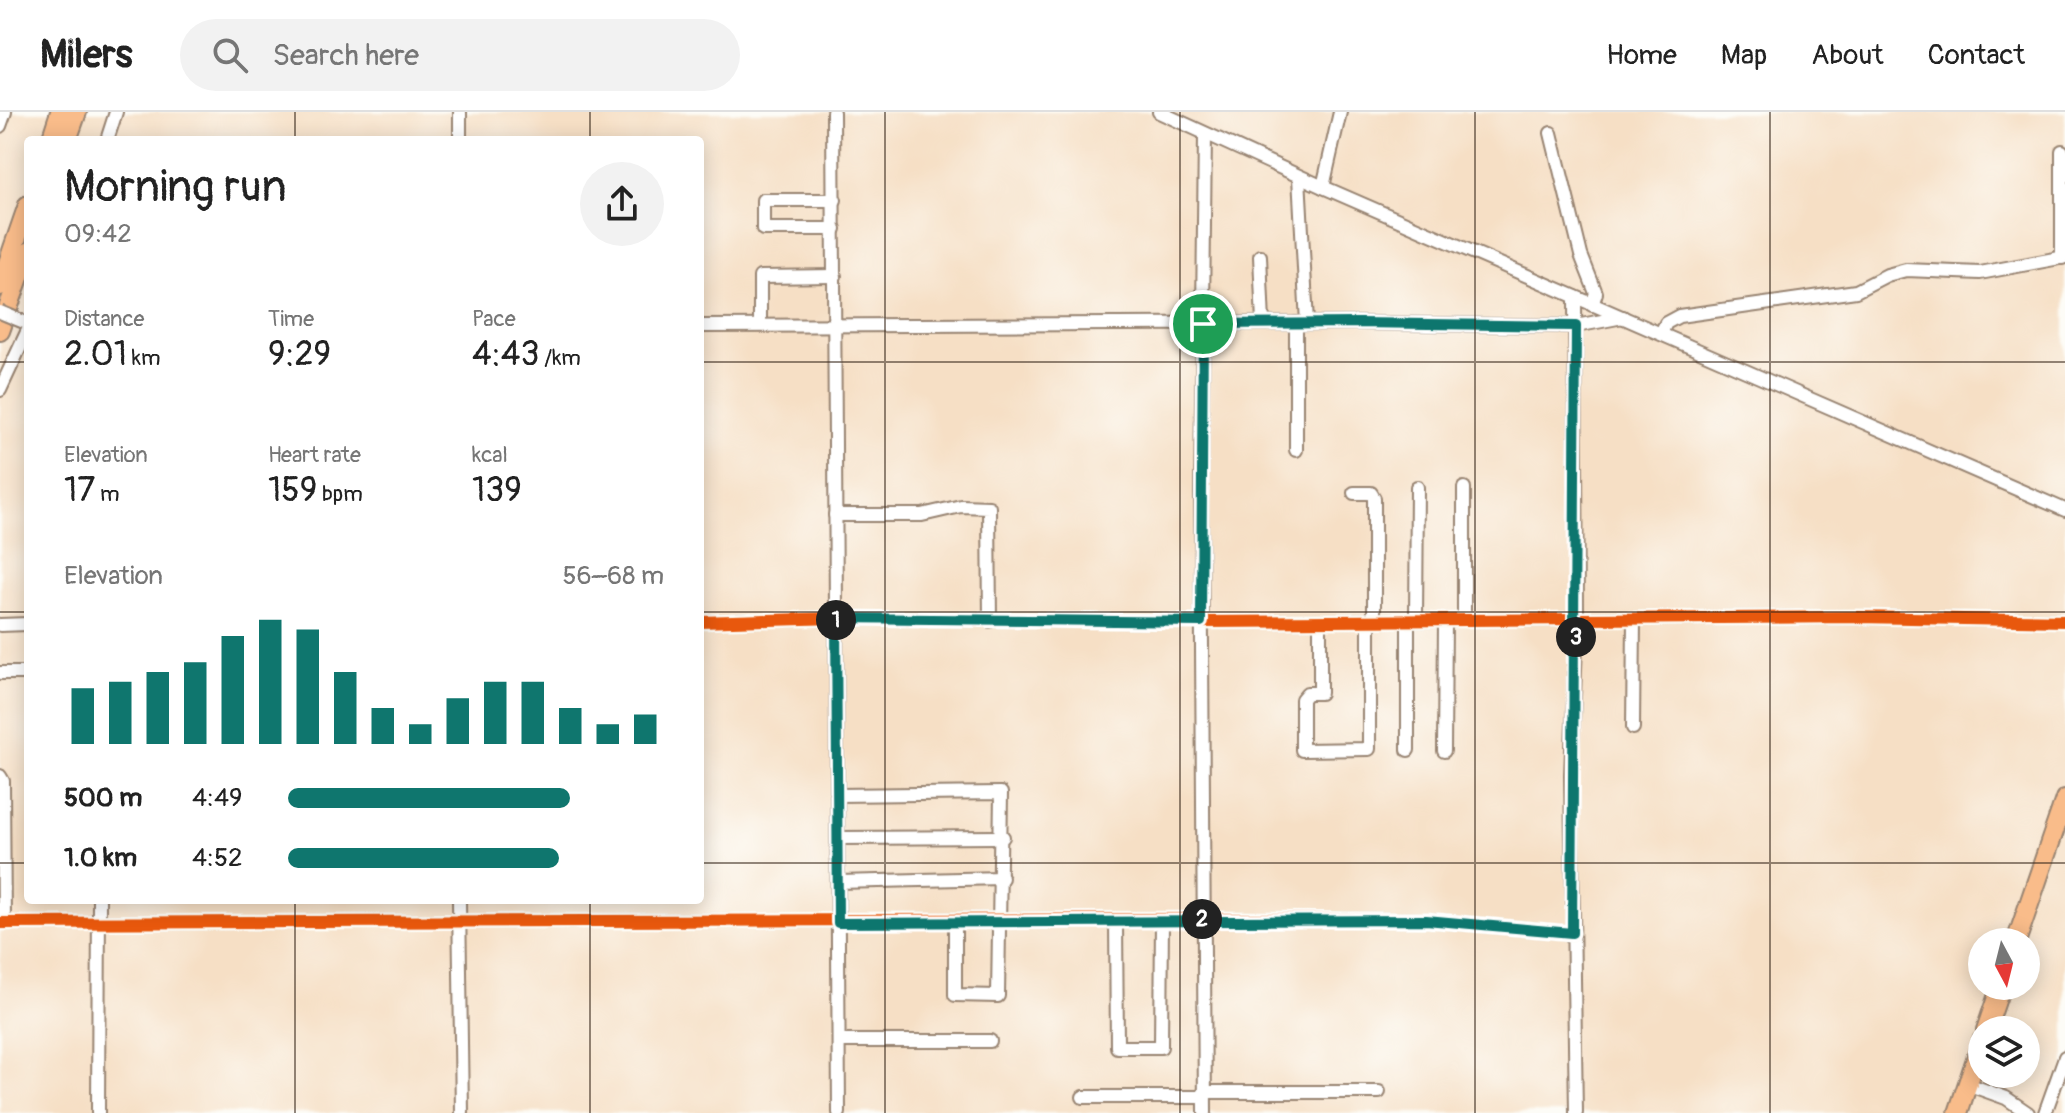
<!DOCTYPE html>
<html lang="en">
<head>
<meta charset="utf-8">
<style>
  body { margin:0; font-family:Pangolin,sans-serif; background:#f2f2f2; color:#222; height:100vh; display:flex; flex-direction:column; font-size:30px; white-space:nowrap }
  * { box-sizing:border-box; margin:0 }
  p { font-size:26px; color:#767676 }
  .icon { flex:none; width:44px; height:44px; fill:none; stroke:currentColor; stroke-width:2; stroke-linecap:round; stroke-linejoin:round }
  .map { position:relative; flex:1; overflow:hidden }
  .panel { position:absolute; left:24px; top:24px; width:680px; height:768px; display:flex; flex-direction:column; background:#fff; border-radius:8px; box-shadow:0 4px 20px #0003 }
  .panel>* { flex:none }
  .needle { width:52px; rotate:173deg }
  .fabs { position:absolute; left:1968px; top:816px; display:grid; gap:16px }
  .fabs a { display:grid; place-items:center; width:72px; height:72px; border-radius:50%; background:#fff; box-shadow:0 4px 20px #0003; font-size:40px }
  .pin { position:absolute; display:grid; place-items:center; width:68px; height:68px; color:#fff; margin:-34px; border:4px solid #fff; border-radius:50%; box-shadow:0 2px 8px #0007 }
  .km { position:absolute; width:40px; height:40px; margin:-20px; border-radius:50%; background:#222; color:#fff; font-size:22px; line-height:40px; text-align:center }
  .round { display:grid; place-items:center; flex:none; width:84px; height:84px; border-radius:42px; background:#f2f2f2 }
  .summary { display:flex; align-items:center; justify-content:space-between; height:136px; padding:0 40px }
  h1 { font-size:44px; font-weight:600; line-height:60px }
  .metrics { display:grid; grid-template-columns:repeat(3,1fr); gap:12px; height:136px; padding:8px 40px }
  .metrics div { display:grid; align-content:center }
  .metrics b { font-size:34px; font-weight:600 }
  .metrics small { font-size:22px; font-weight:400 }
  .metrics p { font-size:22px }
  .chart { height:224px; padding:16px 40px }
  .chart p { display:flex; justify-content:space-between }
  .chart svg { width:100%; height:144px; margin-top:8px; stroke:#0f766e; stroke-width:6 }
  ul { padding:0 40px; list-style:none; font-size:26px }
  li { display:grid; grid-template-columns:128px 96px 1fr; align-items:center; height:60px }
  li i { height:20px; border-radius:10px; background:#0f766e }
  header { display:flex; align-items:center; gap:48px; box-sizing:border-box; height:112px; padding:0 40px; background:#fff; border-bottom:2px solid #e0e0e0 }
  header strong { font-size:38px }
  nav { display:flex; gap:44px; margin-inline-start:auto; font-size:28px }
  .search { width:560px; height:72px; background:#f2f2f2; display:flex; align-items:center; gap:20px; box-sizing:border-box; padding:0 28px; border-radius:44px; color:#767676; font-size:30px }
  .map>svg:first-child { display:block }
</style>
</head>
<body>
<header>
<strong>Milers</strong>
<div class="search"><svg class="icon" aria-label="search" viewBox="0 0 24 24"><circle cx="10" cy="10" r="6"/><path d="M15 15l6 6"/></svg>Search here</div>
<nav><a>Home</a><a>Map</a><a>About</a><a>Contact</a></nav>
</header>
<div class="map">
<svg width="2065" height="1001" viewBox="0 0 2065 1001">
  <rect width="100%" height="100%" fill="#fdfcf7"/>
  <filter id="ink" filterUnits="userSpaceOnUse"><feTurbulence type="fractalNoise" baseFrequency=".0125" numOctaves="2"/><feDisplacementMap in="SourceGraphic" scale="16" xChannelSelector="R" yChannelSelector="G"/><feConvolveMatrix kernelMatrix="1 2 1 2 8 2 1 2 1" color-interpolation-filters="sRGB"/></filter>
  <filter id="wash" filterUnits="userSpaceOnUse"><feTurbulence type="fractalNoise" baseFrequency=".006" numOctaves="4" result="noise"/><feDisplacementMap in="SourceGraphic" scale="32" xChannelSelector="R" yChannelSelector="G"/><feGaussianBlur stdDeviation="1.8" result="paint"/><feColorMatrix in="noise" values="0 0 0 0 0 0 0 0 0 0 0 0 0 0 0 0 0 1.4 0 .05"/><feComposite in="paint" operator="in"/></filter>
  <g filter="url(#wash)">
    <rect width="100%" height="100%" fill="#f6dfc5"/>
  </g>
  <g filter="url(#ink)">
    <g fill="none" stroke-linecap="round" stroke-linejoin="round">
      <defs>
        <g id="minor">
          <path d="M460,0v28"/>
          <path d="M833,0l6,1001"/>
          <path d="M1159,0l164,75 742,323"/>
          <path d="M0,14l5,-14"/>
          <path d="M1551,21l30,122 15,38 -4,12"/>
          <path d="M107,28l9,-28"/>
          <path d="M1299,65l8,146"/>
          <path d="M1323,75l17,-75"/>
          <path d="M835,88h-72v29h72"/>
          <path d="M1260,144l3,67"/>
          <path d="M2062,146v-107"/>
          <path d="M1575,185l2,321 -6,157 5,338"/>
          <path d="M760,213v-48l75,-1"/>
          <path d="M700,214l658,-3 218,3 47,-9"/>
          <path d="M1661,221l5,-10 13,-7 177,-25 31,-16 19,-5 74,3 85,-16"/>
          <path d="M0,278l28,-60"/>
          <path d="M1296,338v-127"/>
          <path d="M1354,381h17l3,5v122"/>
          <path d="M835,403h87l39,-9 28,1 1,114"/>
          <path d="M1464,507v-131"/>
          <path d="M1408,508v130"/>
          <path d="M1416,508l1,-133"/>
          <path d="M1320,509v72h-13l-5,6v51l67,-1v-129"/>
          <path d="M700,510l136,-4 365,4 657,-5 207,4"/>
          <path d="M0,513l28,-1"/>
          <path d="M0,561h28"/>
          <path d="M1633,616l1,-110"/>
          <path d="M1444,639l1,-131"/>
          <path d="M0,664l3,5 1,142"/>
          <path d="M837,683l164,-2 -3,203 -43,-1v-73"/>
          <path d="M838,726l165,-1"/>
          <path d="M838,770l164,-4"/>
          <path d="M459,788l3,213"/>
          <path d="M1116,808l1,127h44l1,-128"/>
          <path d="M0,811l1205,-4 221,1 146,13"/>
          <path d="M839,929h151"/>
          <path d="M1967,972l39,14 22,15"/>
          <path d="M1204,980h175"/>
          <path d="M1083,985h121"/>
          <path d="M98,1001l1,-213"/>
          <path d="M1205,1001l-4,-620 4,-359"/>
          <path d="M2045,1001l20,-56"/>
        </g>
        <g id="highway">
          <path d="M51,28l9,-28"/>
          <path d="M67,28l10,-28"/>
          <path d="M0,174l28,-81"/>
          <path d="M0,219l28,-79"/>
          <path d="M2016,830l49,-143"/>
          <path d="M1986,918l15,-44"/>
          <path d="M1958,1001l24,-72"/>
        </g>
      </defs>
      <use href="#minor" stroke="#988472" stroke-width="16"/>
      <use href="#highway" stroke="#988472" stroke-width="22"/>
      <use href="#minor" stroke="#fff" stroke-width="12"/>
      <use href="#highway" stroke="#f9bc8a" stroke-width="18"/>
      <defs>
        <path id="minor-bridge" d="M0,200l24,10"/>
      </defs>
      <use href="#minor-bridge" stroke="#988472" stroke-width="16" stroke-linecap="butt"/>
      <use href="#minor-bridge" stroke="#fff" stroke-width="12"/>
      <defs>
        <g id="cycleway">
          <path d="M700,510l136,-4 365,4 657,-5 207,4"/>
          <path d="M0,811l1205,-4 221,1 146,13"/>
        </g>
      </defs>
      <use href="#cycleway" stroke="#fdfcf7" stroke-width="17"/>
      <use href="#cycleway" stroke="#e8590c" stroke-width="12"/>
    </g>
  </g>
  <g fill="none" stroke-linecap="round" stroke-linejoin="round" filter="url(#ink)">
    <defs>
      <path id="route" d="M1358,211l218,3 -4,607 -146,-13 -588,3 -2,-305 365,4 2,-298z"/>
    </defs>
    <use href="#route" stroke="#fff" stroke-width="16"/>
    <use href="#route" stroke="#0f766e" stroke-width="10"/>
  </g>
  <path fill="none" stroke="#3b2a1e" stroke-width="2" stroke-opacity="0.55" d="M295,0v28M590,0v28M885,0v1001M1180,0v1001M1475,0v1001M1770,0v1001M0,250h28M700,250h1365M0,500h28M700,500h1365M0,751h28M700,751h1365M295,788v213M590,788v213"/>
</svg>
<div class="fabs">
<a><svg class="needle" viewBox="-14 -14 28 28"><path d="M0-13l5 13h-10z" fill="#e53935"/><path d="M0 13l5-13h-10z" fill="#767676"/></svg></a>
<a><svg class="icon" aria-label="layers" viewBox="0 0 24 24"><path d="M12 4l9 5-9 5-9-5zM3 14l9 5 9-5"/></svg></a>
</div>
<div class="pin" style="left:1203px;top:212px;background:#1e9e55"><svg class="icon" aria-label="arrive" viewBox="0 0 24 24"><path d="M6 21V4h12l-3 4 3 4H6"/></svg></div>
<b class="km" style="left:836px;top:508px">1</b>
<b class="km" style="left:1202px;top:807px">2</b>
<b class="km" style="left:1576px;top:525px">3</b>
<section class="panel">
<div class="summary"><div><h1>Morning run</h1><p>09:42</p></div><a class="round"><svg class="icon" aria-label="share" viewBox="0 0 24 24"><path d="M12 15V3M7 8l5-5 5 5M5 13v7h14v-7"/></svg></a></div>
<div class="metrics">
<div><p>Distance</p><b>2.01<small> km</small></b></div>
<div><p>Time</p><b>9:29</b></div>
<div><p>Pace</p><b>4:43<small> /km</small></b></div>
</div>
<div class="metrics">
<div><p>Elevation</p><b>17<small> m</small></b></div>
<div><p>Heart rate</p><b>159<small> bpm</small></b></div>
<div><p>kcal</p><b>139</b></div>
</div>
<div class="chart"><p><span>Elevation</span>56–68 m</p>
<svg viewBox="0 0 160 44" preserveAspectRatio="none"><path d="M5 44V27M15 44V25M25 44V22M35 44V19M45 44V11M55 44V6M65 44V9M75 44V22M85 44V33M95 44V38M105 44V30M115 44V25M125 44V25M135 44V33M145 44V38M155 44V35"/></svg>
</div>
<ul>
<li><b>500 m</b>4:49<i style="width:75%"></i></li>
<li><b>1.0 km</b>4:52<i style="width:72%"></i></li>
</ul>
</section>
</div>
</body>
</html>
